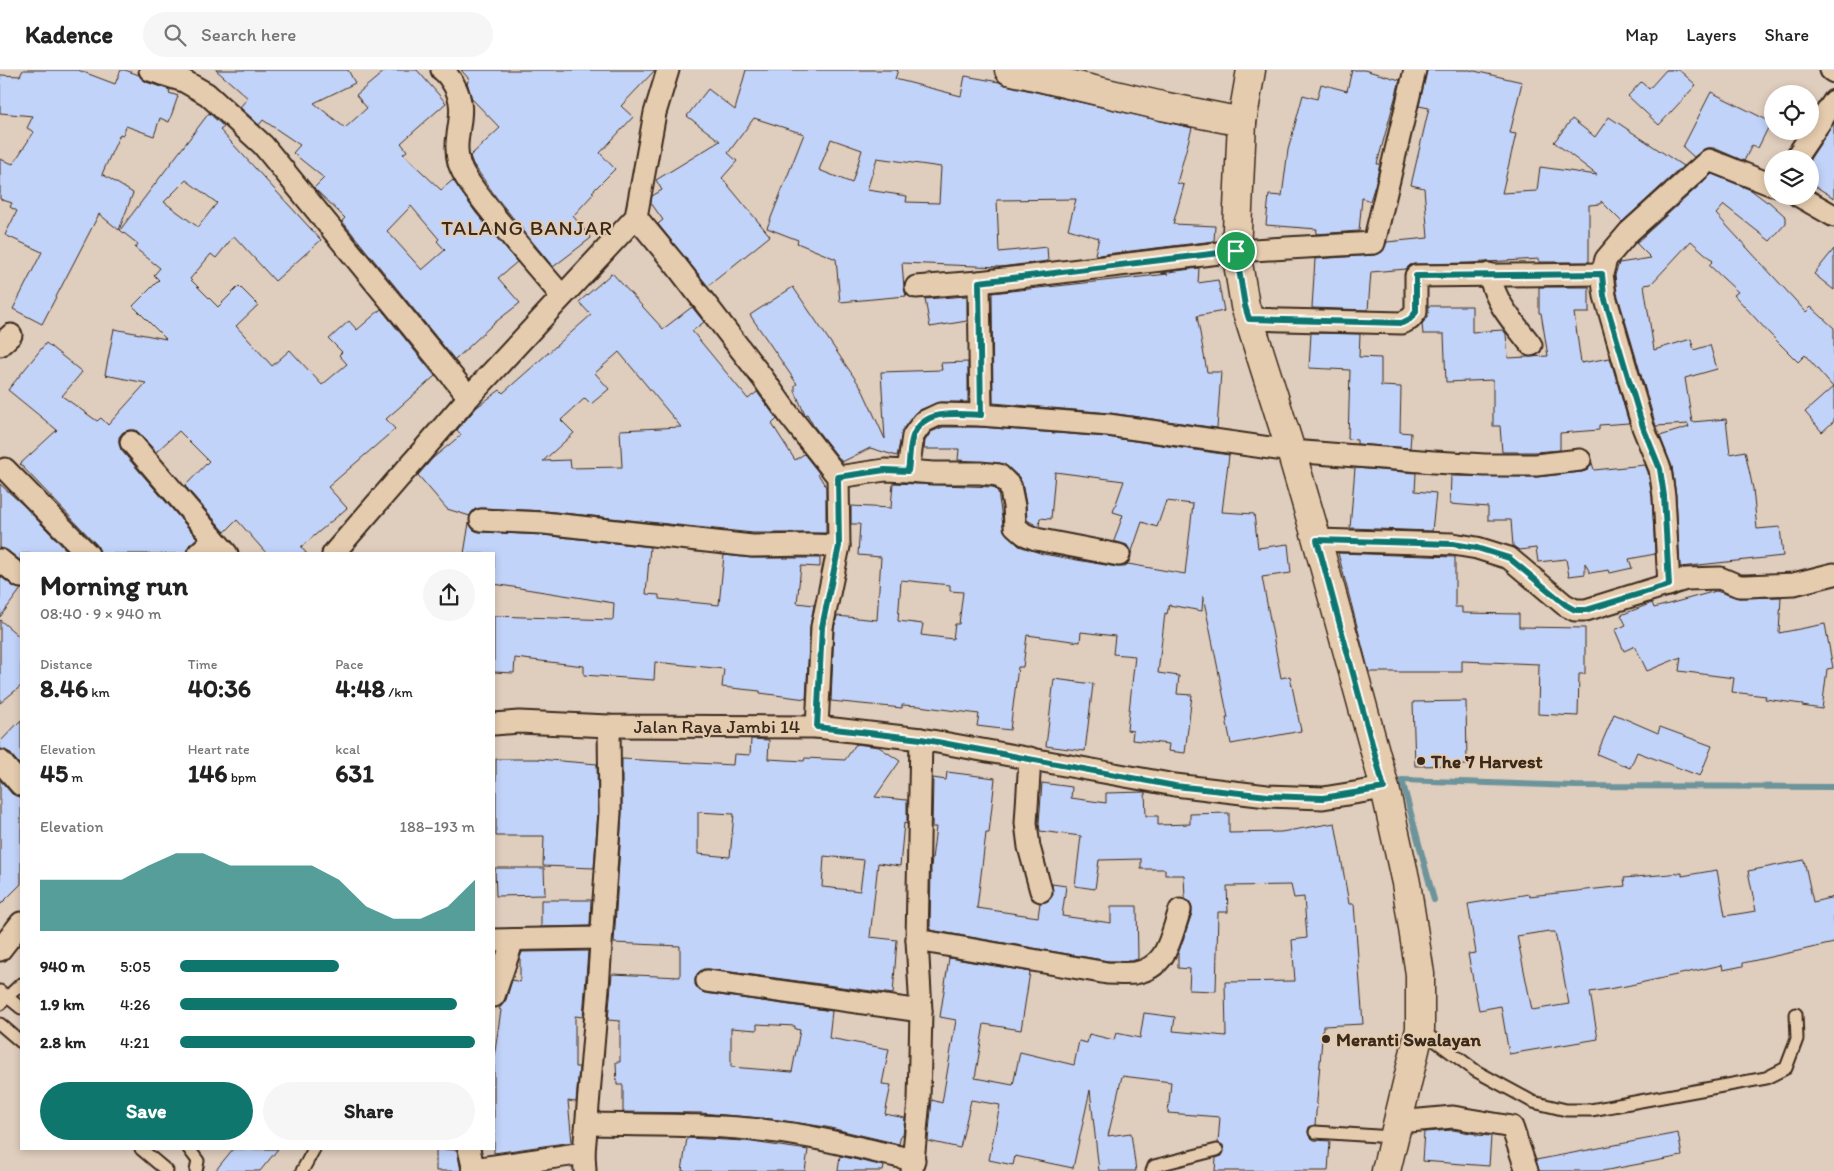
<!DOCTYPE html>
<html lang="en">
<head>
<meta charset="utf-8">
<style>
  body { margin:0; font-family:Itim,sans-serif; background:#f6f6f6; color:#222; height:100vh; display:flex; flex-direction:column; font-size:19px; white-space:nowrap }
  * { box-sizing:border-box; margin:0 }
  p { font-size:16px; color:#767676 }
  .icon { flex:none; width:28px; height:28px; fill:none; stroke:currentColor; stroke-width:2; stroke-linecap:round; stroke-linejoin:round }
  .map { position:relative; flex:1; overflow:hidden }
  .drawer { position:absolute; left:20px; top:482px; width:475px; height:598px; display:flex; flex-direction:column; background:#fff; border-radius:0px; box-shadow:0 2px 8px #0003 }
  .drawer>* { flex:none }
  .tools { position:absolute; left:1764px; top:15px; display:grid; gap:10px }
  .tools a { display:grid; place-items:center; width:55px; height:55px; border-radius:50%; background:#fff; box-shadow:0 2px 8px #0003; font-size:25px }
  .pin { position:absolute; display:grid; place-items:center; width:42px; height:42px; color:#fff; margin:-21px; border:2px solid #fff; border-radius:50%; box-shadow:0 1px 5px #0007 }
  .round { display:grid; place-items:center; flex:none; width:52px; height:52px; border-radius:26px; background:#f6f6f6 }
  .overview { display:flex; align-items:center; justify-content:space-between; height:85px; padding:0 20px }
  h1 { font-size:28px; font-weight:700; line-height:38px }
  .figures { display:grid; grid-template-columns:repeat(3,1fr); gap:8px; height:85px; padding:5px 20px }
  .figures div { display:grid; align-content:center }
  .figures b { font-size:25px; font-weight:700 }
  .figures small { font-size:14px; font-weight:400 }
  .figures p { font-size:14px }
  .chart { height:140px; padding:10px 20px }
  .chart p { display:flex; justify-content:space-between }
  .chart svg { width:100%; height:90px; margin-top:5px; fill:#0f766e; opacity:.7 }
  .cta { display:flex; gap:10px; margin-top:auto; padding:10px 20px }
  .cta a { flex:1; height:58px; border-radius:30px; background:#0f766e; color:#fff; font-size:20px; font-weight:700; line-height:58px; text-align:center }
  .cta a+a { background:#f6f6f6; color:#222 }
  ul { padding:0 20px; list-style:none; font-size:16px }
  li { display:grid; grid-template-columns:80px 60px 1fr; align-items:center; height:38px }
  li i { height:12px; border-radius:6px; background:#0f766e }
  header { display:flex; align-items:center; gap:30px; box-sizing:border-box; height:70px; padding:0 25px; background:#fff; border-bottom:1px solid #e0e0e0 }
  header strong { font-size:24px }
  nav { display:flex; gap:28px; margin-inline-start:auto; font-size:18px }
  .search { width:350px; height:45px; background:#f6f6f6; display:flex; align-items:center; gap:12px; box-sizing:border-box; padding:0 18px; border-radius:28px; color:#767676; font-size:19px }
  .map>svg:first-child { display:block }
</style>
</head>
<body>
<header>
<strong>Kadence</strong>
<div class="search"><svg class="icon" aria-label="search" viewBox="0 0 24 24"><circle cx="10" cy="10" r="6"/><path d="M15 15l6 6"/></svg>Search here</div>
<nav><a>Map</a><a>Layers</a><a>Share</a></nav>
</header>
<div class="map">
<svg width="1834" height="1101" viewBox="0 0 1834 1101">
  <rect width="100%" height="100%" fill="#dfcdbd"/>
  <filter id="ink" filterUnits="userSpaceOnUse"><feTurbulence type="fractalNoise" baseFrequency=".02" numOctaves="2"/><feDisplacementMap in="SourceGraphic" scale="10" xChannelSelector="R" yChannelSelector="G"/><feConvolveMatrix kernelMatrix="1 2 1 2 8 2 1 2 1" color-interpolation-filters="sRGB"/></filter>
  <g filter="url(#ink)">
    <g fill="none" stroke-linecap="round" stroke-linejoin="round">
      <path stroke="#6d949b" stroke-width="6" d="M1434,830l-32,-120 173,6 259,1"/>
    </g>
    <g fill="#c2d3f9" stroke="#3b2a1e" fill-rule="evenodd">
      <path d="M23,0h55l37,14 6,-14h4l14,5 7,7 24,8 -1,3 9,3 -9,26 -9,-4 -6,18 -28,-10 -3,9 -3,-1 -18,40 31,19 -14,37 -20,-16 -57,110 -29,-15 29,-57 -37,-17 12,-24 -7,-4 2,-4 -12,-4v-40l13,5 21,-32 -7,-4 6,-12 -33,-3v-38l20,1z"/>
      <path d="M216,0h132l7,13 -41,20 31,25 22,-20 -11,-13 30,-25h31l29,33 -45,40 6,8 -4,3 38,36 12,-10 23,33 41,49 -19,16 22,25 -27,21 -38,36 -113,-139 3,-3 -31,-30 10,-10 -31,-25 7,-8 -37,-25 -4,5 -19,-18 8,-9zM411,136l28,33 -2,2 8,9 -23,20 -35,-39z"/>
      <path d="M461,0h194l-34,36 12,11 -33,36 15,16 -23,23 2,1 -21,23 18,22 -38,29 -57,-70 -23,-33 -3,-8 30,-28 -28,-29 -5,-17 3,-2z"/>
      <path d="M746,0h152l-3,9 66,17 4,-20 34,6 6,3 187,43 -15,55 7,2 -11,39 42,2 -1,15 -116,14 -3,-1 4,-16 -31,-9 8,-30 -79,1 2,52 48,-5 1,14 -48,6 -98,-4 2,25 2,8 -66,6 -4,-43 -39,-16 1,-3 -31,-12 37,-94 -50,-16 -26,35 9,8 -15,17 48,58 -62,50 -50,-62 5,-4 -12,-17 1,-7 10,-6 -6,-10 64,-39 -33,-25 21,-27 27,21zM831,69l31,11 -10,33 -33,-13zM877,88l64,9 -2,36 -33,-1 1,-6 -40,-6z"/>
      <path d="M1352,0h12l36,10 -23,84h3l-5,21 -5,16 -8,-3 -3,33 -43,3 1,-5 -51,-4 3,-30 13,1 6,-46 15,-55 14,4 4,-15 26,7z"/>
      <path d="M1427,0h43l52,12 -12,51 6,1 -14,59 35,-2 3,-24 57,8 -43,-33 18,-23 23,18 14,-20 74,49 -61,56 -21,-21v3l-12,1v57h-50v-3l-70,4 -54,1 -5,1 -4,4 -35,3 -3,38 -56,-2 3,-49 60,-4 7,-3 5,-10 41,-4 -4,-50 -13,-3 18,-77 -10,-2z"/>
      <path d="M1666,0h13l17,15 -37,40 -31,-29 13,-14 8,7z"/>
      <path d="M1711,22l60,30 -13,26 -6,-3 -8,16 -30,-13h-7l-13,9 -11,-10z"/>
      <path d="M209,43l15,14 -4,3 101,110 -46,41 -41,-45 -18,22 -5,-4 -21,25 28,28 21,-21 19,19 -22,21 36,40 18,-16 32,35 25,-21 -8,-9 3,-3 -13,-13 20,-18 8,9 24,-21 54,67 -49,43 9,10 -67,58 19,21 -46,39 6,7h-40l-30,-34 -12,12 -40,-46 24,-25 -30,-30 -23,21 -16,-18 -4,-4h-7l-6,2 -4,5v7l2,6 76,88 -8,7 -3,9h-85l-4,-9 -77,-81 37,-34 -49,-40 38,-47 36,29 -20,24 35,25 4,-3 7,7 38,-42 -41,-8 9,-46 52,10 -33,-33 26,-26 -5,-5 6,-7 -25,-20 3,-4 -18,-14zM186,110l31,23 -19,24 -34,-25z"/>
      <path d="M1834,53v75l-24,-15v-24z"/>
      <path d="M1712,104l39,16 16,12 1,-1 18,16v6l-16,18 -46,-36 -8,9 90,98 5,-5 23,21v93l-12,11 -17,-20 28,-25 -28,-32 -7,7 -29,-29 -35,-38 4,-3 -29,-27 4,-4 -22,-20 -40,43 -7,1 10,65 37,-11 3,11 16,-5 7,24 -32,9 7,44 34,-3 4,35 15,-3 8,38 4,40 23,-2 3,29 -103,11 -4,-72 -4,-28 -12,-31 29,-9 -1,-3 -32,2 -39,-133 -2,-18 4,-12 32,-5 -15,-15z"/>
      <path d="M1834,179v41l-20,-16z"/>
      <path d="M1199,198l-1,15 20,-3 6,31 -27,5 10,56h14l-4,56 -107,-15 -117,-10 -1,-110 176,-19 -7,-1z"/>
      <path d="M612,203l51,56 29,-22 12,15 -12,9 56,68 9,-7 20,27 -5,5 23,36 9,-6 15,19 -1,1 8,13v46h-73l-208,-22 -63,-3 -7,1 -5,7 -23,-7 -29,-34 15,-17 28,-23 -4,-5 20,-23 23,-17 3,3 88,-78 -12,-13zM619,282l62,75 -61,3 2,37 -51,1 -1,-8 -27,1 31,-28 -13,-13 24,-22 6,6 18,-15 -14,-16z"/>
      <path d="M793,217l69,102 23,50 -4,-67 61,-2 -1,-7 27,-1v40h-28l-23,9 -14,18 -6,27 -27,-8 -28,14 -29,-37 -6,-11 -2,1 -10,-24v-6l2,-1 -47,-69z"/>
      <path d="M1539,217h50v26h-15l7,50 29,-5 19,65 -30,2v5l-39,3v17l-25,2h-33l-2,-26h-7v-46l-47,2 -2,-48h-21l-1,-10 6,-11v-7h44v26l31,-2 3,4 2,24 40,-2 -7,-43h-2z"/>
      <path d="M967,226v25l-37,6 -5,-28z"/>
      <path d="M1311,263l49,1 -1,23 22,1v28l20,1 -1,45 11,1 -1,15 -53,-4v-4l-9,-1 2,-69 -41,-2z"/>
      <path d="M943,357h37l127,10 122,18 -7,57 32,2 4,34 30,-4 3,29 -29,4 19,101 9,-2 11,55 -70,13 -5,-26h2l-25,-122 -1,15 -33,-6 -2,9 -2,-1 -7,60 21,3 -2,18 15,1 -7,58 -17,-2 1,-7 -37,-4 1,-9 -6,-1 8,-74 -22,-2 2,-18 -34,-4 -1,10 -53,-7 -4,32h-5l-8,63 -33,-4 2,-12 -60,-8 -17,-1v3l-71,-7 3,-72 3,-13 40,4 4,-63 -23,-2 2,-31h-9v-18l40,2 2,-25 100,4 5,5 6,39 15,15 24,8 74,13h6l5,-3 57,10 8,-70 -27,-3 -9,26 -15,-5 -11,32 -4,-9 -13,-4 9,-26 -10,-3 11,-31 -69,-9 -4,47 -11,-1 -1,9 -12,-7 -1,-16 -4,-21 -3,-6 -12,-11 -7,-3 -42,-3 1,-11h-35l1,-8 6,-9zM901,510l49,5v6l13,1 -4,32h-4l-2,15 -32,-4 2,-11 -25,-3z"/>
      <path d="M1592,393l2,7 51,-5 3,7 4,25 3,57 -26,5 3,9 -22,5 -1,-3 -19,3 -5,-10v11l-16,2 -3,-17 -28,3 -2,-14 -17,2 -6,-4 -2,-26h-23v-13l-38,-3 1,-28 86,1 45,-5 6,-2z"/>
      <path d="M1355,398l61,5 -1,18 21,2 -4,38 -82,-3z"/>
      <path d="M0,414l23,21 47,49h-49v7l-14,-11 -7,-2z"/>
      <path d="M469,453l5,7 6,2 63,3 107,12 -4,47 13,1v4l60,6 5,-50 28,3h68v9l-19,-1 -4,37 17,2 -4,21 -4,73 -46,-6v-2l-38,-4 2,-18 -69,-7 -1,18 -70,-5v-9l-69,-8 -1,15 -20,-1v-56l119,4 1,-17 -120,-19v-30h-30z"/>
      <path d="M1338,483l117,4v50h7v6l57,1v13l66,1v46h-6l-1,42 -40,-2 1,-50 -77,-3v11h-93z"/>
      <path d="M0,506l14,11 7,2 -21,28z"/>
      <path d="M1716,521l23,7 42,-1 -2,36 46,-9 8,44 -6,1 -5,40 -20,-3v-2l-37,-5 1,-3 -34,-4 2,-14 -55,-7 2,-14 -34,14 -12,-25 -11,5 -9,-21 11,-5 -5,-10 31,-12 2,5z"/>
      <path d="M0,550l21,18v48l-21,17z"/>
      <path d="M1054,609l39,5 -8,67 -39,-5z"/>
      <path d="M1466,631l1,64 -52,1 -2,-64z"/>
      <path d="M1614,644l44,19 2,-6 52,19 -12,30 -63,-24 -7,16 -33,-14z"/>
      <path d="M21,650v46l-12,-14 -9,-3v-7z"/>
      <path d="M751,669l18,1 -1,19 36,2 1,-3 40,2 11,-16 23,3 21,14 -25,36 32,3v24l-3,-1 -4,43 -22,-3 -8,74 27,3 -4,54 -184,-25h-6l-5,4 -3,6v6l4,5 6,3 127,18 -3,27 60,11 -7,35 9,1 -6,29 20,4 -2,17h-2l-2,9 -73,-17 -55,-8 -70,-6 -78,-1v-27h-6l-1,-23h4v-41l-12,-1 4,-46 68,3v-31l-66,-3 8,-130v-54l111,6 1,-11 16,1zM698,742l36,2 -4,43 -32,-3zM824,786l40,4 -4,31 -38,-4zM757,954l38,2v3l5,1 -8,42 -61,-5v-39l26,2z"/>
      <path d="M496,689h41l60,5 1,48 -4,56 -51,-2 1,-30h-48z"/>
      <path d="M947,702l48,6 -6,55h-3l-9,75 61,9 2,-14 9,-3 4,-5 -1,-11 14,2 -4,30 49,7v-17h26l1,53 -7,2h-23l-178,-31 1,-63 5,-40h-4l1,-49 13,2z"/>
      <path d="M0,710l12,14 9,3v87l-21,21z"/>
      <path d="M1042,713l30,4 -1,11 35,5v-10l39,-1 1,24h12v9l32,-1v-10l39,-1v20l52,-1 54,-9 14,81h5l9,120 -40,2 -8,99 -6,2 -1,5 1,4 5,4 16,1 -2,30h-113l1,-13 6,-2 2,-4 -1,-7 -5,-2 2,-26 -52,-4 3,-31 -49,-6 -14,60 23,-3 5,38h-37l-9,-81 -17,78 -58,-12 -2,9 -24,-5 11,-55 -29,-5 -11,48 -32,-7 4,-41 10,3 14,-83 -16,-3 9,-59 81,14 -9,58 -37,-6 -9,54 38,7 7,-33 54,13 5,-24 8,2 2,-9 25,6 2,-7 24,5 4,-25 31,4 -2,14 53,5 -1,-54 70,-1 -3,-41 15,-2 -3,-41 -10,1 -3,-13 -64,1 1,26h-10l-2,79 -27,-1 1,-21 -12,-1v-14l14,-41v-6l-2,-5 -5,-3 -1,-24h-19v-6h-24v-10l-42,1 -4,29 -20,-3 6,-50 -41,-5 -1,-8z"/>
      <path d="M1804,790l9,42 21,-5v46l-91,20v3l-20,4 -1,-5 -96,21 -36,6 8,47 -89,15 -8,-48 -22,4 -11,-56 8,-1 -8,-49 61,-10v2l96,-10 -1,-8 58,-5v3l35,-6 8,46 31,-5 -8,-40zM1549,861v1h6l14,72 -37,6 -15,-74z"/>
      <path d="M495,798h49l1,27 -49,1z"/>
      <path d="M541,830h50l-1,26 -49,1z"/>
      <path d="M588,881l-5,66 -8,-1v51h4l-3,35 -8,-1 4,41 -78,11v-95l7,-48 -2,-1 7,-9 6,-20 8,2v-24l2,-6z"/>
      <path d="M1453,1060l23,4v1l15,1 -2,30 -67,-5 2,-29z"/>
      <path d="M1678,1063l4,23 -80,15h-63l-3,-11z"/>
      <path d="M687,1068l58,3 63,9 -3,21h-123z"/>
      <path d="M233,1079h45l-18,22h-45z"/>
      <path d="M436,1079l21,1 4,21h-25z"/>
      <path d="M840,1086l44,10 -1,5h-45z"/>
    </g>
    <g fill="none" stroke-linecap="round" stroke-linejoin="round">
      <defs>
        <g id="lane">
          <path d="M0,921l21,17"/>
          <path d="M0,934l21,-20"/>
          <path d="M0,954l21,18"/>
          <path d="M1421,960l55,41 57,31 33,8h25l175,-32 20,-10 11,-29 -1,-25"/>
          <path d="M1315,1062l78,5"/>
          <path d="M141,1079l26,22"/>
          <path d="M189,1079l9,12 -2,10"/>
          <path d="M302,1101l12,-22"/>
          <path d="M1152,1101l2,-5 63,-16"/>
        </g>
        <g id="street">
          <path d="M150,0l34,11 23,13 56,51 206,252"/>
          <path d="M442,0c6,4 8,9 12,15 16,28 -3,50 5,78 5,15 18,30 27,42 24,31 50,61 76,91"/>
          <path d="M1831,0l3,2"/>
          <path d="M1795,89l39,-58"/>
          <path d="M1799,126l35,20"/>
          <path d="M636,147l39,47 87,113 27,38 49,62 1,69 -17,81 -5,100"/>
          <path d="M1489,204c8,32 23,46 42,71"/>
          <path d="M979,212l2,133"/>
          <path d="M916,217l63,-5 257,-31 138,-8 41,-173"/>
          <path d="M1249,249l153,4 8,-4 6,-7v-36l186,-2"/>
          <path d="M0,275l11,-10"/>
          <path d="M131,372l96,112"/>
          <path d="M5,399l83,85"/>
          <path d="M908,401l25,2h47l19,2 11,11 4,20 1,20 9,8 12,5 83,16"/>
          <path d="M838,407l47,-7 23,1 5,-35 10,-14 17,-8 41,1 127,10 183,26 143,11 51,3h51l44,-5"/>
          <path d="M481,450l63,3 208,23 57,-1 30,1"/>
          <path d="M1317,470l136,4 24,4 32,10 56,47 10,5h11l100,-31 34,-1 19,8h8l47,-2 40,-10"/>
          <path d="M198,484l16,-15"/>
          <path d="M333,484l136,-157 167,-180 19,-104 13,-43"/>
          <path d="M0,490l21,17"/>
          <path d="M1669,515l-5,-89 -4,-27 -17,-42 -38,-131 -3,-22 4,-15 23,-27 80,-72 63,25"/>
          <path d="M494,654l25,-2 90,4 208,1 104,12 254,46 92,11 56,2 62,-10"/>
          <path d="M1030,688l-4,65 3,24 12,44"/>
          <path d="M0,691l21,24"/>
          <path d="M494,870l107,-2"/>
          <path d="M917,870l190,33c9,0 19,1 28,0 33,-6 35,-35 45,-63"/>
          <path d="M0,880l21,-27"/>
          <path d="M707,911l214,30"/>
          <path d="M494,926l19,-56"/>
          <path d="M1398,1052l55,-5 59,10 15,44"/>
          <path d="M587,1054c60,1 122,0 182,7 49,5 97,19 145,29"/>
          <path d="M469,1079l5,22"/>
          <path d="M473,1099l111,-16"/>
          <path d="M585,1101l-1,-18 14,-165 12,-176 -1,-86"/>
          <path d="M912,1101l7,-70 2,-90 -4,-71 4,-201"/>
        </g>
        <g id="secondary">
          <path d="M1009,0l153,36 80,16"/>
          <path d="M1251,0l-9,52 -6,129 9,55 46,145 26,89 68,248 21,95 14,91v55l-34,142"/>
        </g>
      </defs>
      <use href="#lane" stroke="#3b2a1e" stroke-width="15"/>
      <use href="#street" stroke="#3b2a1e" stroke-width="25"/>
      <use href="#secondary" stroke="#3b2a1e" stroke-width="31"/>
      <use href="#lane" stroke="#e6ccae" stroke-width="11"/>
      <use href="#street" stroke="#e6ccae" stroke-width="21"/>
      <use href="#secondary" stroke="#e6ccae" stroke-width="28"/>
    </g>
  </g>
  <g fill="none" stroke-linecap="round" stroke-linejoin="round" filter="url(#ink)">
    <defs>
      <path id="route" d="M1236,181l9,55 4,13 153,4 8,-4 6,-7v-36l186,-2 2,22 39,131 17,42 4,27 5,89 -83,25h-11l-9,-5 -57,-47 -32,-10 -24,-4 -136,-4 67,248 -61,10 -55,-2 -93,-10 -254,-47 -104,-12 5,-100 17,-81 -1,-69 47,-7 23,1c2,-11 1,-25 5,-35 11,-28 45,-22 68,-21l-2,-133z"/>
    </defs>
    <use href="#route" stroke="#fff" stroke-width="10"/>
    <use href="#route" stroke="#0f766e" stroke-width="6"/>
  </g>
  <g fill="#3b2a1e" stroke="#e6ccae" stroke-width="2">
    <circle cx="1421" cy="691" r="5"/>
    <circle cx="1326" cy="969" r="5"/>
  </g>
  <g text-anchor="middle" stroke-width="4" stroke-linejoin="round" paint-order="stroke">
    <g font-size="19" fill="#3b2a1e" stroke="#e6ccae">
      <text x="717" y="663">Jalan Raya Jambi 14</text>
    </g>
    <g font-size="19" font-weight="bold" fill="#3b2a1e" stroke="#e6ccae" text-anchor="start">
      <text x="1431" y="698">The 7 Harvest</text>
      <text x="1336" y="976">Meranti Swalayan</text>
    </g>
    <g font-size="21" letter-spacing="1" fill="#3b2a1e" stroke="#e6ccae">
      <text x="527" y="165">TALANG BANJAR</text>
    </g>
  </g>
</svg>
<div class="tools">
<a><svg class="icon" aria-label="locate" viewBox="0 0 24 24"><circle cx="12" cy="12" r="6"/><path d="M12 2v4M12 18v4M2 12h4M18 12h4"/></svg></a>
<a><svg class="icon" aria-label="layers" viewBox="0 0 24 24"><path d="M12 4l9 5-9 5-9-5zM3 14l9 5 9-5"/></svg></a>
</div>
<div class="pin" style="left:1236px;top:181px;background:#1e9e55"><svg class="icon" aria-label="arrive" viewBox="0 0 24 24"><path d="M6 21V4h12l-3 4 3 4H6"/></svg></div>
<section class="drawer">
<div class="overview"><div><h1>Morning run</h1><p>08:40 · 9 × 940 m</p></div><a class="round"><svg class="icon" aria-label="share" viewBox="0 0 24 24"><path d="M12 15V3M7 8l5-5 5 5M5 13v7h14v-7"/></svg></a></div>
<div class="figures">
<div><p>Distance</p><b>8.46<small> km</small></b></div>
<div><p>Time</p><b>40:36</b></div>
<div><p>Pace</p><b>4:48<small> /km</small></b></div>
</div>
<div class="figures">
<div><p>Elevation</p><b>45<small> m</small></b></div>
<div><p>Heart rate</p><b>146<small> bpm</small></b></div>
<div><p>kcal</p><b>631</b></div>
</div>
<div class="chart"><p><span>Elevation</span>188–193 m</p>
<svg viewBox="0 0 160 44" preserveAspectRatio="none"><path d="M0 44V19L10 19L20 19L30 19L40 12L50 6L60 6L70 12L80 12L90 12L100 12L110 19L120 32L130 38L140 38L150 32L160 19V44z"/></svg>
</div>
<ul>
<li><b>940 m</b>5:05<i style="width:54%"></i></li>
<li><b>1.9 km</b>4:26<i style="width:94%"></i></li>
<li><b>2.8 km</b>4:21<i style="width:100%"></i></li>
</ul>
<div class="cta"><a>Save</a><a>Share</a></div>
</section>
</div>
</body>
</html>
